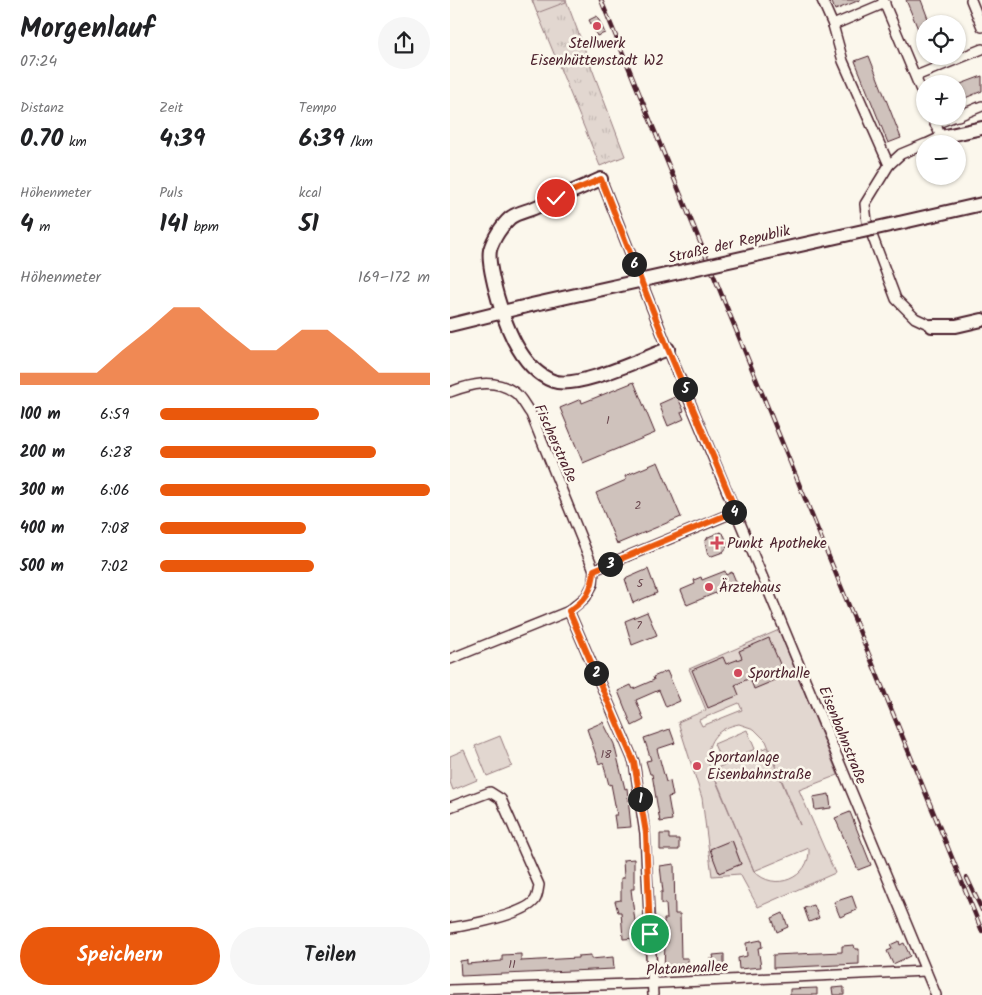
<!DOCTYPE html>
<html lang="de">
<head>
<meta charset="utf-8">
<style>
  body { margin:0; font-family:Kalam,sans-serif; background:#f6f6f6; color:#202124; height:100vh; display:flex; flex-direction:column; font-size:19px; white-space:nowrap }
  * { box-sizing:border-box; margin:0 }
  p { font-size:16px; color:#757577 }
  .icon { flex:none; width:28px; height:28px; fill:none; stroke:currentColor; stroke-width:2; stroke-linecap:round; stroke-linejoin:round }
  .map { position:relative; flex:1; overflow:hidden }
  .panel { display:flex; flex-direction:column; background:#fff; width:450px }
  .panel>* { flex:none }
  .fabs { position:absolute; left:466px; top:15px; display:grid; gap:10px }
  .fabs a { display:grid; place-items:center; width:50px; height:50px; border-radius:50%; background:#fff; box-shadow:0 1px 4px #0004; font-size:25px }
  .pin { position:absolute; display:grid; place-items:center; width:42px; height:42px; color:#fff; margin:-21px; border:2px solid #fff; border-radius:50%; box-shadow:0 1px 5px #0007 }
  .km { position:absolute; width:25px; height:25px; margin:-12px; border-radius:50%; background:#222; color:#fff; font-size:14px; line-height:25px; text-align:center }
  .round { display:grid; place-items:center; flex:none; width:52px; height:52px; border-radius:26px; background:#f6f6f6 }
  .summary { display:flex; align-items:center; justify-content:space-between; height:85px; padding:0 20px }
  h1 { font-size:28px; font-weight:600; line-height:38px }
  .metrics { display:grid; grid-template-columns:repeat(3,1fr); gap:8px; height:85px; padding:5px 20px }
  .metrics div { display:grid; align-content:center }
  .metrics b { font-size:25px; font-weight:600 }
  .metrics small { font-size:14px; font-weight:400 }
  .metrics p { font-size:14px }
  .chart { height:140px; padding:10px 20px }
  .chart p { display:flex; justify-content:space-between }
  .chart svg { width:100%; height:90px; margin-top:5px; fill:#ea580c; opacity:.7 }
  .action { display:flex; gap:10px; margin-top:auto; padding:10px 20px }
  .action a { flex:1; height:58px; border-radius:30px; background:#ea580c; color:#fff; font-size:20px; font-weight:600; line-height:58px; text-align:center }
  .action a+a { background:#f6f6f6; color:#202124 }
  ul { padding:0 20px; list-style:none; font-size:16px }
  li { display:grid; grid-template-columns:80px 60px 1fr; align-items:center; height:38px }
  li i { height:12px; border-radius:6px; background:#ea580c }
  main { display:flex; flex:1; min-height:0 }
  .map>svg:first-child { display:block }
</style>
</head>
<body>
<main>
<section class="panel">
<div class="summary"><div><h1>Morgenlauf</h1><p>07:24</p></div><a class="round"><svg class="icon" aria-label="share" viewBox="0 0 24 24"><path d="M12 15V3M7 8l5-5 5 5M5 13v7h14v-7"/></svg></a></div>
<div class="metrics">
<div><p>Distanz</p><b>0.70<small> km</small></b></div>
<div><p>Zeit</p><b>4:39</b></div>
<div><p>Tempo</p><b>6:39<small> /km</small></b></div>
</div>
<div class="metrics">
<div><p>Höhenmeter</p><b>4<small> m</small></b></div>
<div><p>Puls</p><b>141<small> bpm</small></b></div>
<div><p>kcal</p><b>51</b></div>
</div>
<div class="chart"><p><span>Höhenmeter</span>169–172 m</p>
<svg viewBox="0 0 160 44" preserveAspectRatio="none"><path d="M0 44V38L10 38L20 38L30 38L40 27L50 17L60 6L70 6L80 17L90 27L100 27L110 17L120 17L130 27L140 38L150 38L160 38V44z"/></svg>
</div>
<ul>
<li><b>100 m</b>6:59<i style="width:59%"></i></li>
<li><b>200 m</b>6:28<i style="width:80%"></i></li>
<li><b>300 m</b>6:06<i style="width:100%"></i></li>
<li><b>400 m</b>7:08<i style="width:54%"></i></li>
<li><b>500 m</b>7:02<i style="width:57%"></i></li>
</ul>
<div class="action"><a>Speichern</a><a>Teilen</a></div>
</section>
<div class="map">
<svg width="532" height="995" viewBox="0 0 532 995">
  <defs>
    <pattern id="grass-tufts" width="24" height="20" patternUnits="userSpaceOnUse" patternTransform="scale(1.25)"><rect width="24" height="20" fill="#e2d7d0"/><path d="M3 7l-1-3M5 7V3M7 7l1-3M15 17l-1-3M17 17v-4M19 17l1-3" fill="none" stroke="#c3b8b3"/></pattern>
  </defs>
  <rect width="100%" height="100%" fill="#fbf7ec"/>
  <filter id="ink" filterUnits="userSpaceOnUse"><feTurbulence type="fractalNoise" baseFrequency=".02" numOctaves="2"/><feDisplacementMap in="SourceGraphic" scale="10" xChannelSelector="R" yChannelSelector="G"/><feConvolveMatrix kernelMatrix="1 2 1 2 8 2 1 2 1" color-interpolation-filters="sRGB"/></filter>
  <g filter="url(#ink)">
    <path fill="url(#grass-tufts)" stroke="#967b7e" d="M82,0h34l59,156 -25,10z"/>
    <g fill="#e2d7d0" stroke="#967b7e" fill-rule="evenodd">
      <path d="M82,0h34v2l-29,11z"/>
      <path d="M329,630l59,145 -39,15 36,83 -77,34 -18,-33 -28,2 -10,-78 -24,-76 28,-12 -17,-41zM289,703l3,7 -40,16 -3,-6zM289,724l15,5 12,12 34,84 -33,-78 -55,23 42,101 -47,-111c1,-21 11,-32 32,-36zM282,840l9,24 -21,8 -10,-22zM359,848c2,30 -35,45 -55,23z"/>
      <path d="M297,730l8,19 -33,14 -8,-19z"/>
      <path d="M50,736l12,30 -25,10 -12,-30z"/>
      <path d="M14,750l13,30 -24,10 -3,-8v-26z"/>
    </g>
    <g fill="#cfc2bc" stroke="#4a1f2b">
      <path d="M381,0h29l-25,10z"/>
      <path d="M456,0h15l9,24h-5v22z"/>
      <path d="M147,16l8,17 -8,3 -8,-16z"/>
      <path d="M419,56l32,82 -13,5 -33,-82z"/>
      <path d="M532,76v15l-24,10v-16z"/>
      <path d="M184,382l21,51 -72,30 -23,-55 21,-9 1,4z"/>
      <path d="M227,396l7,15 -3,1 3,7 -16,7 -9,-22z"/>
      <path d="M208,462l23,55 -64,27 -21,-51 30,-13 -1,-4z"/>
      <path d="M270,532l4,3 4,9 -1,3 -4,5 -11,4 -4,-1 -3,-13 3,-5z"/>
      <path d="M198,569l9,24 -24,10 -8,-24z"/>
      <path d="M275,571l1,4 6,-3 5,12 -50,21 -6,-15 14,-6 -1,-4 7,-3 1,3z"/>
      <path d="M197,612l10,23 -25,10 -7,-24z"/>
      <path d="M319,638l16,38 -31,13 -4,-11 -15,7 4,10 -31,13 -16,-38 31,-13 3,7 16,-6 -3,-7z"/>
      <path d="M217,671l13,30 -14,6 -7,-17 -23,10 8,20 -12,6 -14,-35 13,-6 2,4 21,-9 -1,-3z"/>
      <path d="M153,722l11,22 11,45 2,-1 4,39 -15,1 -2,-13h3l-6,-31 -2,1 -6,-23 -4,2 -12,-35z"/>
      <path d="M220,729l5,14 -18,6 9,33 4,-1 3,15 -5,1 4,23 -12,2 -8,-48h-2l-4,-13 5,-1 -7,-22z"/>
      <path d="M379,794l2,14 -16,2 -2,-13z"/>
      <path d="M400,812l21,53 -13,5 -23,-52z"/>
      <path d="M210,834h9v5h10v11h-19z"/>
      <path d="M282,840l9,24 -22,9 -9,-24z"/>
      <path d="M184,859v30h-3l6,49 -14,1 -2,-27h-3l-3,-11 6,-1v-22h3l-1,-18z"/>
      <path d="M224,864l1,50h5l1,44h7v9h-6v3l-18,1 1,-28h3l-1,-15h-3v-9h3l-1,-15h-5v-12h2l-3,-26z"/>
      <path d="M402,896l5,14 -17,7 -6,-15z"/>
      <path d="M364,905l5,13 -10,4 -5,-14z"/>
      <path d="M333,913l5,14 -11,5 -5,-14z"/>
      <path d="M311,940l1,7 -4,1 3,19 -22,2 -1,-11 9,-2 -1,-13z"/>
      <path d="M449,941l1,4 4,-2 6,13 -17,8 -6,-13 5,-2 -2,-4z"/>
      <path d="M404,945l1,4h4v15l-86,4v-13l69,-3v-6z"/>
      <path d="M71,954v7l57,-3v-2l13,-1v4l22,-2 1,12 -153,7 -1,-15 7,-1v4l35,-3v-6z"/>
      <path d="M274,954v16h-13l-1,-11h4l-1,-4z"/>
      <path d="M394,987v8h-11l-1,-7z"/>
      <path d="M367,988v7h-27v-6z"/>
    </g>
    <g fill="none" stroke-linecap="round" stroke-linejoin="round">
      <defs>
        <g id="minor">
          <path d="M372,0l11,25 10,36 46,104"/>
          <path d="M433,0l42,100"/>
          <path d="M521,0l11,27"/>
          <path d="M383,25l52,-22"/>
          <path d="M466,76l66,-27"/>
          <path d="M508,116l24,-10"/>
          <path d="M485,124l21,-8"/>
          <path d="M475,144l-24,10 -12,11 -24,39 2,18 29,77 19,19 17,8"/>
          <path d="M476,144l15,-7 -9,-21"/>
          <path d="M151,179l67,170 268,646"/>
          <path d="M0,392c21,-8 44,-14 64,0 7,4 12,16 17,22l63,156"/>
          <path d="M119,611l65,151 11,71 8,162"/>
          <path d="M0,659l119,-48 17,-14 7,-13 1,-14 143,-59"/>
          <path d="M0,807l40,-15 11,7 38,86c-1,5 -1,10 -4,15 -11,15 -67,25 -85,28"/>
          <path d="M0,990l210,-7 266,-12"/>
        </g>
        <g id="secondary">
          <path d="M491,137l41,-9"/>
          <path d="M151,179c-22,10 -45,19 -67,29 -7,3 -18,5 -24,10 -8,7 -17,21 -20,32 -2,11 2,24 4,34 8,32 24,84 59,97 24,9 90,-23 115,-32"/>
          <path d="M449,223l83,-19"/>
          <path d="M0,325l81,-20"/>
          <path d="M482,326h24l26,-6"/>
        </g>
      </defs>
      <use href="#minor" stroke="#4a1f2b" stroke-width="12"/>
      <use href="#secondary" stroke="#4a1f2b" stroke-width="16"/>
      <use href="#minor" stroke="#fbf7ec" stroke-width="9"/>
      <use href="#secondary" stroke="#fbf7ec" stroke-width="12"/>
      <defs>
        <g id="rail">
          <path d="M151,0l381,931"/>
          <path d="M517,878l15,32"/>
        </g>
      </defs>
      <use href="#rail" stroke="#4a1f2b" stroke-width="4.5"/>
      <use href="#rail" stroke="#fbf7ec" stroke-width="2.5" stroke-dasharray="8" stroke-linecap="butt"/>
      <defs>
        <path id="secondary-bridge" d="M81,305l368,-82"/>
      </defs>
      <use href="#secondary-bridge" stroke="#4a1f2b" stroke-width="16" stroke-linecap="butt"/>
      <use href="#secondary-bridge" stroke="#fbf7ec" stroke-width="12"/>
    </g>
  </g>
  <g fill="none" stroke-linecap="round" stroke-linejoin="round" filter="url(#ink)">
    <defs>
      <path id="route" d="M106,198l45,-19 67,170 68,162 -142,59c-1,20 -9,31 -25,41l65,151 12,71 4,101"/>
    </defs>
    <use href="#route" stroke="#fff" stroke-width="10"/>
    <use href="#route" stroke="#ea580c" stroke-width="6"/>
  </g>
  <g fill="#d1495b" stroke="#fbf7ec" stroke-width="2">
    <circle cx="147" cy="26" r="5"/>
    <path d="M264.5 535.5h5v5h5v5h-5v5h-5v-5h-5v-5h5z"/>
    <circle cx="259" cy="587" r="5"/>
    <circle cx="288" cy="673" r="5"/>
    <circle cx="247" cy="766" r="5"/>
  </g>
  <g text-anchor="middle" stroke-width="5" stroke-linejoin="round" paint-order="stroke">
    <g font-size="12" fill="#6b484f">
      <text x="158" y="424">1</text>
      <text x="188" y="509">2</text>
      <text x="190" y="587">5</text>
      <text x="189" y="629">7</text>
      <text x="156" y="758">18</text>
      <text x="62" y="968">11</text>
    </g>
    <g font-size="15" fill="#4a1f2b" stroke="#fbf7ec" text-anchor="start">
      <text x="147" y="48" text-anchor="middle">Stellwerk<tspan x="147" dy="17">Eisenhüttenstadt W2</tspan></text>
      <text x="277" y="548">Punkt Apotheke</text>
      <text x="269" y="592">Ärztehaus</text>
      <text x="298" y="678">Sporthalle</text>
      <text x="257" y="762">Sportanlage<tspan x="257" dy="17">Eisenbahnstraße</tspan></text>
    </g>
    <g font-size="15" fill="#4a1f2b" stroke="#fbf7ec">
      <text transform="translate(279 244) rotate(-13)" y="5">Straße der Republik</text>
      <text transform="translate(106 443) rotate(66)" y="5">Fischerstraße</text>
      <text transform="translate(393 735) rotate(68)" y="5">Eisenbahnstraße</text>
      <text transform="translate(237 968) rotate(-3)" y="5">Platanenallee</text>
    </g>
  </g>
</svg>
<div class="fabs">
<a><svg class="icon" aria-label="locate" viewBox="0 0 24 24"><circle cx="12" cy="12" r="6"/><path d="M12 2v4M12 18v4M2 12h4M18 12h4"/></svg></a>
<a>+</a>
<a>−</a>
</div>
<div class="pin" style="left:200px;top:934px;background:#1e9e55"><svg class="icon" aria-label="arrive" viewBox="0 0 24 24"><path d="M6 21V4h12l-3 4 3 4H6"/></svg></div>
<div class="pin" style="left:106px;top:198px;background:#d93025"><svg class="icon" aria-label="check" viewBox="0 0 24 24"><path d="M5 12l5 5 9-10"/></svg></div>
<b class="km" style="left:190px;top:799px">1</b>
<b class="km" style="left:146px;top:673px">2</b>
<b class="km" style="left:160px;top:564px">3</b>
<b class="km" style="left:284px;top:512px">4</b>
<b class="km" style="left:235px;top:389px">5</b>
<b class="km" style="left:184px;top:264px">6</b>
</div>
</main>
</body>
</html>
